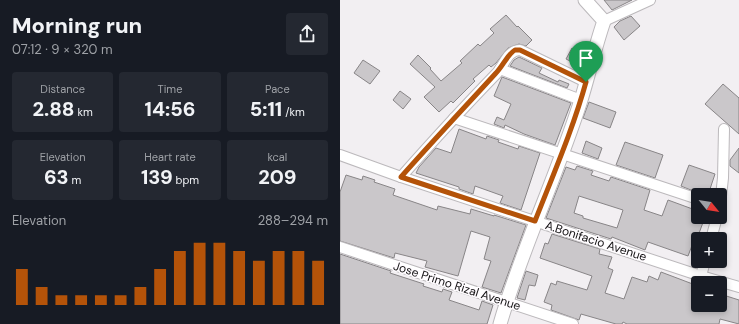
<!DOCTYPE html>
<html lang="en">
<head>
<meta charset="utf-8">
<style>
  body { margin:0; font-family:"DM Sans",sans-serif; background:#242831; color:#f1f3f6; height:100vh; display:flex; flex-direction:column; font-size:15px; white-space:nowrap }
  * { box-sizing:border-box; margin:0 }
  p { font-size:13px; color:#9ea1a6 }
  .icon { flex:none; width:22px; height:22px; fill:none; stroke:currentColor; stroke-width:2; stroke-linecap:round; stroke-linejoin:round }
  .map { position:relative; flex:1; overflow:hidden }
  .details { display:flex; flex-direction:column; background:#171b24; width:340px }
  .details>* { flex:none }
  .needle { width:26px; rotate:120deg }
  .controls { position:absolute; left:351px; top:188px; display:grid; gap:8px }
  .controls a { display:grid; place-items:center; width:36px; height:36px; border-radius:4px; background:#171b24; box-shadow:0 2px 6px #0003; font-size:20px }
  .pin { position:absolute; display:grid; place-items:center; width:34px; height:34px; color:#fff; margin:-41px -17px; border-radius:50% 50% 50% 0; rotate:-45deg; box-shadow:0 0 4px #0007 }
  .pin .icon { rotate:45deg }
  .round { display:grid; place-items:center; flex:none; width:42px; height:42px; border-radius:4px; background:#242831 }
  .overview { display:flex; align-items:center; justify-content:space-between; height:68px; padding:0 12px }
  h1 { font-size:22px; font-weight:800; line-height:30px }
  .stats { display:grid; grid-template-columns:repeat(3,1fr); gap:6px; height:68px; padding:4px 12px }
  .stats div { display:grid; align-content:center; border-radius:4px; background:#242831; text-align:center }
  .stats b { font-size:20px; font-weight:800 }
  .stats small { font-size:11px; font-weight:400 }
  .stats p { font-size:11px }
  .chart { height:112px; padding:8px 12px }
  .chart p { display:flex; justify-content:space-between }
  .chart svg { width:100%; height:72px; margin-top:4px; stroke:#b45309; stroke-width:6 }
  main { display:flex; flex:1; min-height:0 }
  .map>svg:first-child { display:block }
</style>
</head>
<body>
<main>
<section class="details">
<div class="overview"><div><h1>Morning run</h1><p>07:12 · 9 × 320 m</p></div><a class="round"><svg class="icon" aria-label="share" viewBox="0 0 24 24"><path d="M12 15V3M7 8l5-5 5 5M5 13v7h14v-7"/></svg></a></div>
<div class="stats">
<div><p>Distance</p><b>2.88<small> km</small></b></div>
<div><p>Time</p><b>14:56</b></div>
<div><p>Pace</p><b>5:11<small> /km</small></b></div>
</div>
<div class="stats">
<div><p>Elevation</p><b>63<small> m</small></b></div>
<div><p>Heart rate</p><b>139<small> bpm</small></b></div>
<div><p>kcal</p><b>209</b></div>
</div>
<div class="chart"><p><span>Elevation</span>288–294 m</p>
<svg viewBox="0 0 160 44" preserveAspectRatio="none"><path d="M5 44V22M15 44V33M25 44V38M35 44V38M45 44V38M55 44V38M65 44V33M75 44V22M85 44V11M95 44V6M105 44V6M115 44V11M125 44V17M135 44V11M145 44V11M155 44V17"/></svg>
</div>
</section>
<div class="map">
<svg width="399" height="324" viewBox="0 0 399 324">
  <rect width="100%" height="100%" fill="#f2eff2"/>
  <g fill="#cac7ca" stroke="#888587" fill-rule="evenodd">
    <path d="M264,0h28l-20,10z"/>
    <path d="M166,15l11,12 1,-1 14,14 -6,6 -7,-2 -11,4 -12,15 -5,4 -2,-2 -16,14 2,2 -22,22 -2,-2 -12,11 -15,-15 11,-10 -25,-23 8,-9 13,13 -1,1 11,12 21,-18 -2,-2 18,-17 2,2 14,-13 -4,-4z"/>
    <path d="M291,16l9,10 -16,14 -10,-13 6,-6z"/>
    <path d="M232,48l13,7 -5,11 -14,-7z"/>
    <path d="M179,57l23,11 -3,5 19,9 1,-2 10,4 -2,4 -57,-22 4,-6z"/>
    <path d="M23,60l17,11 -10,13 -16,-11z"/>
    <path d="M162,77l69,26 -16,42 -31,-11 -19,-9 -1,3 -10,-4 3,-7 7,3 7,-16 -17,-8z"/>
    <path d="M383,84l16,14v36l-34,-30z"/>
    <path d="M60,91l11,8 -8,10 -10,-9z"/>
    <path d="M249,102l27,10 -6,16 -27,-10z"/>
    <path d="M119,129l27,10 1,-3 12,4 -1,2 20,7 1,-3 21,7 -19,57 -21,-7 3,-7 -28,-10 -2,8 -14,-5v-2l-43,-14 3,-6 17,-19 15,5z"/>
    <path d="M246,141l16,7 -4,11 -16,-6z"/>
    <path d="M285,142l38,13 -8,23 -39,-13z"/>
    <path d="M399,148v25l-9,-7v-6z"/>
    <path d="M349,165l26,9 -7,21h-5l-22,-9z"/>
    <path d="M237,166l16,5 -2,4 18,6 2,-4 39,13 -6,20 18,6 6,-16 30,11v6h7l-7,19 -2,-1 -8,21 -40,-14 -3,8 -33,-13 -1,2 -65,-21 20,-51 9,3zM239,196l44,14 -6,18 -34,-10v-2l-9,-3z"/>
    <path d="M6,175l16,5 1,-4 12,4 -1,2 21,7 -2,6 44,15 1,-4 32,8 1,-5 23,7v-1l32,10 -25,68 -19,-6 9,-26 -7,-2 6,-22 -19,-6 -13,45 -33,-9 2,-6 -32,-8 -1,5 -54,-17v-49z"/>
    <path d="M212,234l48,15 -1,5 13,3 -4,11 5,2 -8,23 19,6 8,-22 15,5 2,-6 9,4 3,-8 37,14v19h17l5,2v-13l19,6v24l-19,-5 -1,5h-92l-4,-2 -1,2h-6l-35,-10 -2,6 -28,-10 1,-5 -8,-3 7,-19 5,2 1,-4 30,9 5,-14 -52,-18 5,-15 3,1z"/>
    <path d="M0,254l51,17 -1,2 34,11 -1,2 19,6 1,-3 9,3 -3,8 30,10 3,-9 11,4 -6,19h-147z"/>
    <path d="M186,271l12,4 -3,11 -6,-1 -4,15 -8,-2z"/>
  </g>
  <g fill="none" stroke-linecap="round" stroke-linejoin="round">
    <defs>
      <g id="minor">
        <path d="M264,21l46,-21"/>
        <path d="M160,69l81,31"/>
        <path d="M114,118l244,81"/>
        <path d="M0,155l61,22 300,99 38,11"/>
        <path d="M61,177c31,-35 63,-70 96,-104 7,-8 11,-23 23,-23l66,32"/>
        <path d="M380,205l3,-27 1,-49"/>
        <path d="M371,239l6,-22"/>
        <path d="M0,247l233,77"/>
        <path d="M361,276l4,-15"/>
      </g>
      <path id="tertiary" d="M160,324c22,-76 57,-148 81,-224 8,-26 14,-53 23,-79l-19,-21"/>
    </defs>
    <use href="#minor" stroke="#bcb9bc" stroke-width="12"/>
    <use href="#tertiary" stroke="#bcb9bc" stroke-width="15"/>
    <use href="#minor" stroke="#fff" stroke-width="10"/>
    <use href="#tertiary" stroke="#fff" stroke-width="13"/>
  </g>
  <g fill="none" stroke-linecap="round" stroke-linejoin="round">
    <defs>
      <path id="route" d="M175,50h5l66,32c-13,47 -33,93 -51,139l-134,-44c31,-35 63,-69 95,-104 7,-7 11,-18 19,-23z"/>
    </defs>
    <use href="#route" stroke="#fff" stroke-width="8"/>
    <use href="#route" stroke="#b45309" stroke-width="5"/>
  </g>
  <g text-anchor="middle" stroke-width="3" stroke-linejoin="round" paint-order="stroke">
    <g font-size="12" fill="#121112" stroke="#fffcff">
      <text transform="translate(256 241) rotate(18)" y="4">A.Bonifacio Avenue</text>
      <text transform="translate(117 286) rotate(18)" y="4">Jose Primo Rizal Avenue</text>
    </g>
  </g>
</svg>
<div class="controls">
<a><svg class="needle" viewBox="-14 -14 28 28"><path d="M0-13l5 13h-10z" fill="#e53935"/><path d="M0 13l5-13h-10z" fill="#9ea1a6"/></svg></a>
<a>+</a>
<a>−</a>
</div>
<div class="pin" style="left:246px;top:82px;background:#1e9e55"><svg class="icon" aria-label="arrive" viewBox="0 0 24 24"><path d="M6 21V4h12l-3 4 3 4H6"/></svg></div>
</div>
</main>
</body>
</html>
